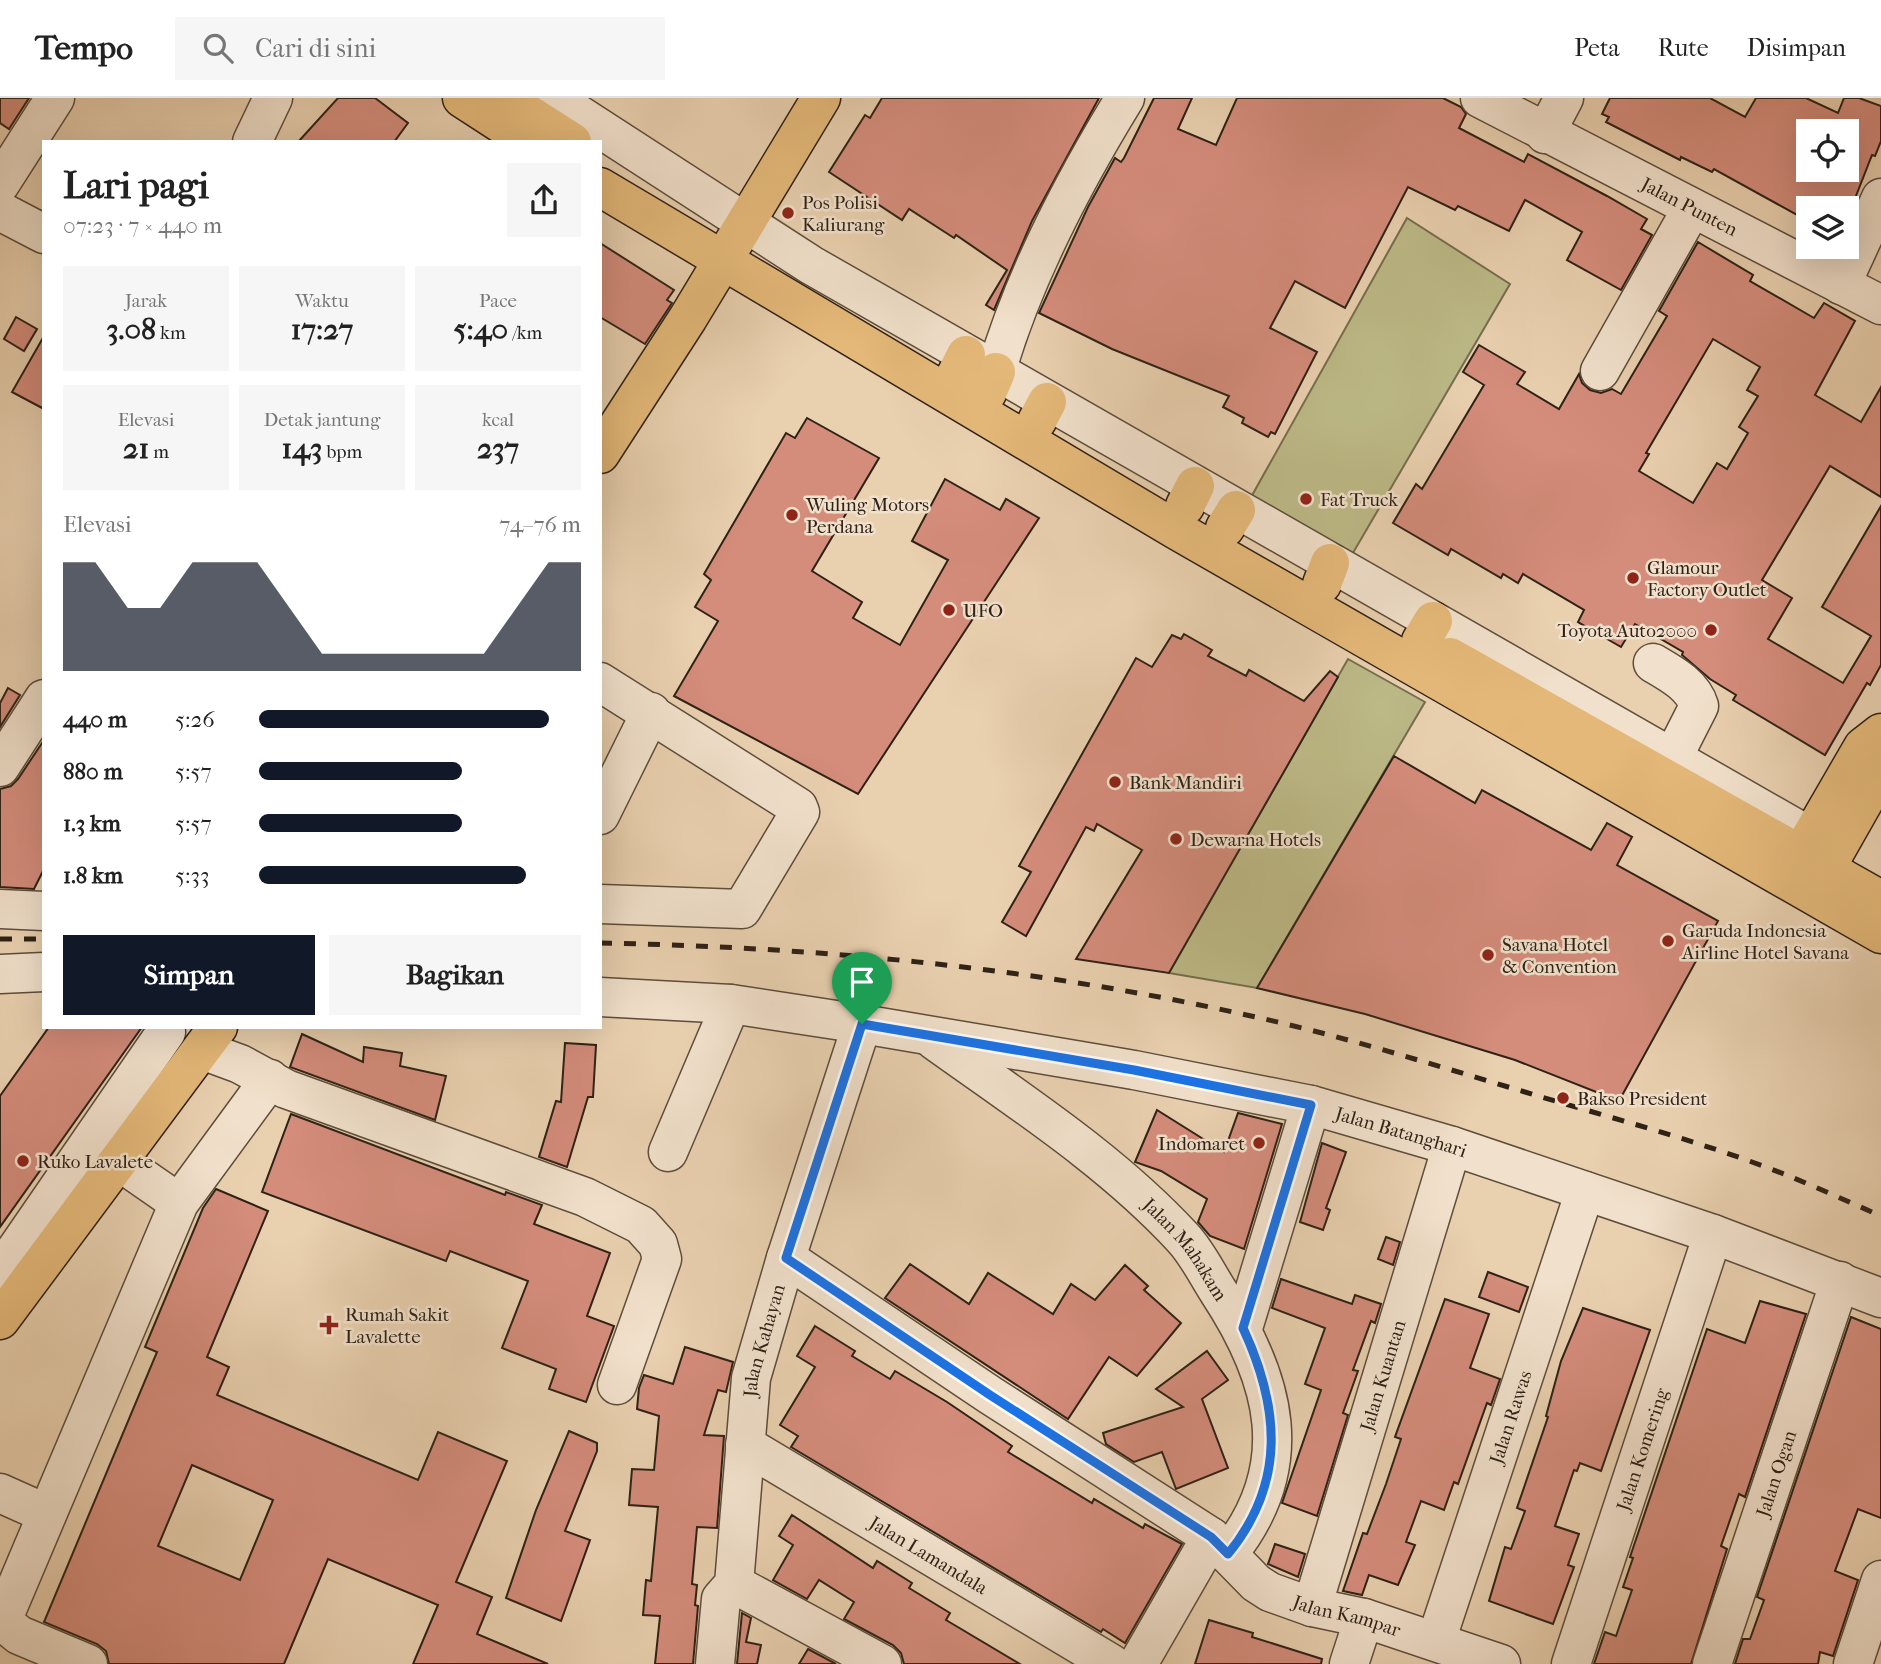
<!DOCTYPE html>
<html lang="id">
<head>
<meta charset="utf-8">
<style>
  body { margin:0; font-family:"IM FELL French Canon",serif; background:#f6f6f6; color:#222; height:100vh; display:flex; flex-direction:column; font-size:26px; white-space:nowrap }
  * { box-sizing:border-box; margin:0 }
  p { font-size:23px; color:#767676 }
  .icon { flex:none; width:38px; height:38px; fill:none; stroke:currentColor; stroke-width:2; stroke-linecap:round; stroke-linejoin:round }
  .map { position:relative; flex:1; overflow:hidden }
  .panel { position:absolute; left:42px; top:42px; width:560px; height:889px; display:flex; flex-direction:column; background:#fff; border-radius:0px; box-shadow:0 7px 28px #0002 }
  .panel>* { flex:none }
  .controls { position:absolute; left:1796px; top:21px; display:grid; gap:14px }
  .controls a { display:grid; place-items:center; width:63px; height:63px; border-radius:0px; background:#fff; box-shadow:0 7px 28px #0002; font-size:35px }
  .pin { position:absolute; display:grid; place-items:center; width:60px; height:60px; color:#fff; margin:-72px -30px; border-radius:50% 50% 50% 0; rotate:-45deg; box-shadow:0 0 7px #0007 }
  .pin .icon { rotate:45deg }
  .round { display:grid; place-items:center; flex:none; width:74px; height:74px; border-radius:0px; background:#f6f6f6 }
  .headline { display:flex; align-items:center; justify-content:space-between; height:119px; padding:0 21px }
  h1 { font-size:38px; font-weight:700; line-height:52px }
  .metrics { display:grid; grid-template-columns:repeat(3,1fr); gap:10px; height:119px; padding:7px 21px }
  .metrics div { display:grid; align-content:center; border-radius:0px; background:#f6f6f6; text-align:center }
  .metrics b { font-size:30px; font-weight:700 }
  .metrics small { font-size:19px; font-weight:400 }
  .metrics p { font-size:19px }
  .chart { height:196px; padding:14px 21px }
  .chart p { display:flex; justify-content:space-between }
  .chart svg { width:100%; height:126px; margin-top:7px; fill:#111827; opacity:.7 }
  .action { display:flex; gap:14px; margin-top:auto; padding:14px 21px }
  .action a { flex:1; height:80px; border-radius:0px; background:#111827; color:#fff; font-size:28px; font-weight:700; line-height:80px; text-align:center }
  .action a+a { background:#f6f6f6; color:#222 }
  ul { padding:0 21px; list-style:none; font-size:23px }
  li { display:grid; grid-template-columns:112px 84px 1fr; align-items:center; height:52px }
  li i { height:18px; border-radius:9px; background:#111827 }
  header { display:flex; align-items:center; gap:42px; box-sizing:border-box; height:98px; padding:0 35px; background:#fff; border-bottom:2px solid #e0e0e0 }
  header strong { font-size:33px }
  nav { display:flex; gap:38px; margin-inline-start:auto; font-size:24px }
  .search { width:490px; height:63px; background:#f6f6f6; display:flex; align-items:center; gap:18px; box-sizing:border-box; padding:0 24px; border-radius:0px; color:#767676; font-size:26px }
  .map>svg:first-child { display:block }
</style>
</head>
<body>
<header>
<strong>Tempo</strong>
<div class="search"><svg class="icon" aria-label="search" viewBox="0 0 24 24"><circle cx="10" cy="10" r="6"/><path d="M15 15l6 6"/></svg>Cari di sini</div>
<nav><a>Peta</a><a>Rute</a><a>Disimpan</a></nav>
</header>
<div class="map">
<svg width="1881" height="1566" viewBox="0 0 1881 1566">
  <rect width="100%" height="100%" fill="#e9d0af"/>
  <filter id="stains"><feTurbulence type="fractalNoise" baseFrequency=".00286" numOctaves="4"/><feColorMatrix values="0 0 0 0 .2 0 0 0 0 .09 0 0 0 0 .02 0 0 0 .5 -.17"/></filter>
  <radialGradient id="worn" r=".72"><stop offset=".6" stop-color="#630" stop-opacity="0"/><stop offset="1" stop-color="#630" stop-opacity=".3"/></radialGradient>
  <g fill="#bcb986" stroke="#756d4e" stroke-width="2">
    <path d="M1407,120l103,66 -160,274 -100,-59z"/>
    <path d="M1348,561l77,43 -168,286 -88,-15z"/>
  </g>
  <g fill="#d48c7b" stroke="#2e2116" stroke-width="2" fill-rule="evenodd">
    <path d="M0,0h29l-20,31 -9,-6z"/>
    <path d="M338,0h37l33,25 -14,19h-96z"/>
    <path d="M882,0h217l-67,123 -38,89 -8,-5 21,-35 -51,-35 -2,3 -45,-29 -7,11 -73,-48 36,-57 5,3z"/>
    <path d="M1154,0h38l-14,31 38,16 21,-47h206l18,9 5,7 -7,14 65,34 4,-8 79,42 40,23 -6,10 11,6 -31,55 -54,-30 15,-28 -57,-32 -16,31 -51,-25 -3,4 -47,-23 -63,121 -50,-27 -25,47 47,24 -42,82 -4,-2 -3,5 -26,-14 2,-5 -21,-11 6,-11 -117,-47 -73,-36 49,-106 27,-49 6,4 3,-4z"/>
    <path d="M1610,0h100l35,19 11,-19h50l32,15 6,-15h15l22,8v35l-6,15 -3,-1 -25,64 -1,-11h-38v13l-94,-52 -2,3 -31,-15 -1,3 -74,-38 3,-5 -7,-3zM1808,33h38v39h-38z"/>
    <path d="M1698,144l55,33 -3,6 64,37 10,-15 31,18 -40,74 46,27 20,-35v110l-51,-31 -68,114 30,18 -24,41 75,44 28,-47 -49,-29 59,-101v159l-11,20 -3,-2 -42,72 -92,-55 3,-5 -26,-16 -28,-24 1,-3 -48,-28 -14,23 -43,-25 6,-12 -61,-36 -5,9 -15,-9 -2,4 -50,-29 -3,6 -55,-32 23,-39 6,5 62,-104 -21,-13 16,-27 46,27 -8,12 42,25 20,-35 3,9 8,7 11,3 11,-4 9,5 46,-78 -8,-5zM1713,241l47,28 -13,23 11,6 -19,31 9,6 -21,36 -10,-6 -24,40 -54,-32 10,-17 -3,-1z"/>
    <path d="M600,145l74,47 -7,10 5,3 -27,41 -45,-27z"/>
    <path d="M16,219l21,12 -13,22 -20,-12z"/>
    <path d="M44,238v73l-32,-17z"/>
    <path d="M807,320l72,40 -67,113 50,31 -9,16 47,27 48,-85 -36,-19 33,-62 55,31 6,-11 33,19 -181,276 -184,-98 44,-75 -23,-14 16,-27 -7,-6 82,-141 9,5z"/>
    <path d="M1184,536l28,16 -4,6 38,20 3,-6 55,31 26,-30 8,6 -169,296 -93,-14 66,-109 -45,-26 -3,7 -8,-4 -60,109 -24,-14 29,-50 -12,-6 117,-208 16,9 20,-32 9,4z"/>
    <path d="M8,590l12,7 -20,32v-24z"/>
    <path d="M44,642v129l-10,20 -34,-2v-98l11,-3 7,-7z"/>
    <path d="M1394,658l81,47 7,-13 109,60 16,-27 25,14 -15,28 101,56 -99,180 -104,-41 -150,-46 -108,-26z"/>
    <path d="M49,929h93l-142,200v-131z"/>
    <path d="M302,936l61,28 1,-15 38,6 -2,13 46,10 -11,44 -145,-53z"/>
    <path d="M565,945l31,2 -3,52h-5l-21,70 -28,-10 17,-56 5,1z"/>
    <path d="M1157,1012l67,42 14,-39 44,11 -38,125 -34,-13 -12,-14 9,-23 -46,-28 -26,-9z"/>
    <path d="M291,1016l214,81 1,-3 36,13 -8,19 76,29 -23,63 27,10 -28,76 -37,-13 7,-20 -54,-21 26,-67 -78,-30 -4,10 -184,-69z"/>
    <path d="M1322,1045l24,9 -20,56 4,2 -7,20 -23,-8z"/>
    <path d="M216,1091l52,22 -61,146 22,10 -12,28 201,85 20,-48 69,29 -51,121 36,15 -15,37 71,30h-135l25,-59 -110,-46 -44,105h-175l-3,-13 -9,-7 -53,-22 113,-270 -12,-5 58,-139zM192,1367l81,35 -33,80 -82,-34z"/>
    <path d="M1386,1139l14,5 -7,23 -15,-6z"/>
    <path d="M910,1166l59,40 19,-31 65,41 18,-30 24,16 30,-35 23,21 -4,4 37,33 -44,53 -28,-19 -41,62 -183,-121z"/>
    <path d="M1488,1174l40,15 -9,25 -40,-15z"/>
    <path d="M1281,1181l71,25 3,-9 26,9 -6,19 -4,-2 -18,49 5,1 -15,42 5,2 -31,101 -35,-13 39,-113 -16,-6 20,-56 -53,-20z"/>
    <path d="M1445,1201l44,15 -19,54 30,11 -9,26 -4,-2 -29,81 -4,-2 -10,28 -23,-9 -15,41 9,3 -17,40 -29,-10 -7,20 -19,-4 20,-58 4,1 19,-50 15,-45 -6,-2z"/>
    <path d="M1760,1203l46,13 -61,183 -6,-3 -18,52 6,3 -36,115h-97l11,-32 11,4 16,-46 -9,-3 10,-29 -3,-1 77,-228 38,14z"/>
    <path d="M1583,1210l67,22 -49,141 -21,-8 -3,8 -3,-1 -19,56 24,8 -11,31 6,2 -21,57 -64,-23 16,-54 6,2 14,-38 -8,-3 31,-91 -2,-1 15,-55z"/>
    <path d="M1851,1219l30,12v189l-23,-9 -23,62 23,9 -25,76 -13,-4 -2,12h-83l8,-25h7l14,-39 -7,-3z"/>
    <path d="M815,1228l40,25 -3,5 38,23 5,-8 52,31 65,44 -4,6 84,51 2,-4 49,29 2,-4 37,20 -57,99 -22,-14 -2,3 -310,-185 7,-11 -18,-11 35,-58 -18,-11z"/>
    <path d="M685,1249l48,15 -7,30 -8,-2 -14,45 20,1 -7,92 -20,-1 -5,57 5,1 -2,20 3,1 -5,58h-38l5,-48 -17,-1 3,-35 5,1 7,-74 -29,-2 3,-36 22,1 5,-54 -22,-7 2,-21 5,-13 29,9z"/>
    <path d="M1207,1253l21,29 -26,19 26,69 -52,21 -14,-37 -28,10 -28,-18 -3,-11 80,-26 -27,-18z"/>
    <path d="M569,1333l28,12v8l-32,80 25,9 -29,81 -55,-23 30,-88z"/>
    <path d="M792,1417l81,53 4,-7 35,22 -3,5 41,25 -4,7 74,44h-116l-3,-11 -8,-8 -49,-26 10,-17 -35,-22 -12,19 -34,-19 20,-35 -14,-9z"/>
    <path d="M1275,1446l30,10 -7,23 -30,-13z"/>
    <path d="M742,1515l9,5 -5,24 15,3 -4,19h-20z"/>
    <path d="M1209,1522l44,13 -1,4 70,22 -1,5h-126z"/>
    <path d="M808,1551l28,15h-37z"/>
  </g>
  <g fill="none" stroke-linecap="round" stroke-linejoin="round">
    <defs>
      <g id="minor">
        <path d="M553,0l258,167 1024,586"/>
        <path id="s1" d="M1480,0l401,207"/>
        <path d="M1545,36l19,-36"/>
        <path d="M252,44l21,-44"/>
        <path d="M0,86l55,-86"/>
        <path d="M0,113l44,23"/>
        <path d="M1841,187l40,-87"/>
        <path d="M1600,273l91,-161"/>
        <path d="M996,274c27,-93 78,-191 129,-274"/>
        <path d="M1653,565c17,10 40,22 46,43l-27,53"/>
        <path d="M600,584l198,125 2,5 -58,97 -142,-5"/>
        <path d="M0,669l44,-68"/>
        <path d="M600,717l51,-103"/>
        <path d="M0,811l44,2"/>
        <path d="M0,876l44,-2"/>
        <path id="s2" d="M600,899l131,7 131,20 272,46 177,35 141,41 261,88 168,64"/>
        <path id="s3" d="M934,942c85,61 177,120 249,198 14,15 24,36 35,53 58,88 81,175 10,263"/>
        <path d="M202,952l38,14 46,25 299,108 56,28 17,19 4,15 -45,126"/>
        <path d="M105,1033l15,31 59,41"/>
        <path d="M668,1054l63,-148"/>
        <path id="s4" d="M786,1160l204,137 221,142 45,46 14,9 42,15 52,11 137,46"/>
        <path d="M0,1175l166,-241"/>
        <path d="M1243,1230l68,-223"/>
        <path id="s5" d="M745,1347l367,219"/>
        <path d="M0,1395l47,21"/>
        <path d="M734,1486l148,80"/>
        <path id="s6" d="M1312,1509l140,-461"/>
        <path id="s7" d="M1436,1543l149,-450"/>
        <path d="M88,1566l-69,-29 -17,-14 177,-418 91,-124"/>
        <path id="s8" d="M715,1566l6,-65 13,-15 17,-206 35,-120 76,-234"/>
        <path d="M1138,1566l73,-127"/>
        <path d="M1349,1566l15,-46"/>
        <path id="s9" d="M1571,1566l142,-430"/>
        <path id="s10" d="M1712,1566l128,-383"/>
        <path d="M1853,1566l28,-84"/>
      </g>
      <g id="major">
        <path d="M462,0l60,39"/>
        <path d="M503,0l69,44"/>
        <path d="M600,89l578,344 703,403"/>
        <path d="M956,277l10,-20"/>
        <path d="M987,295l9,-21"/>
        <path d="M1037,323l10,-19"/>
        <path d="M600,356l88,-136 133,-220"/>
        <path d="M1185,408l10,-20"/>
        <path d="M1225,430l11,-18"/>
        <path d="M1322,486l8,-21"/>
        <path d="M1421,543l12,-20"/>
        <path d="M1450,559l431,243"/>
        <path d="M1787,780l76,-131 18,-14"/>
        <path d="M1813,793l68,-120"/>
        <path d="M0,1222l218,-293"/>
      </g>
    </defs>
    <use href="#minor" stroke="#5d4d3c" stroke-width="41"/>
    <use href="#major" stroke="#2e2116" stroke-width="41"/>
    <use href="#minor" stroke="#f1e0cb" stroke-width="38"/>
    <use href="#major" stroke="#e4b878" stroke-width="38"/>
    <g stroke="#2e2116" stroke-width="5" stroke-dasharray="12 12" stroke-linecap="butt">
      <path d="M0,841h44"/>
      <path d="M600,845c218,4 438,25 651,73 92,20 183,49 274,76 86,26 175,49 259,82 32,13 65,28 97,42"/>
    </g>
  </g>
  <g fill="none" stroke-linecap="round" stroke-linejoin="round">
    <defs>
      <path id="route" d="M862,926l272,46 177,35 -68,223c37,80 43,155 -15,226l-17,-17 -221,-142 -204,-137z"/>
    </defs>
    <use href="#route" stroke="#fff" stroke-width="14"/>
    <use href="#route" stroke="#1a73e8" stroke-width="9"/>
  </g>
  <g fill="#8f2418" stroke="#f1e0cb" stroke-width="2.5">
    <circle cx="788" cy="115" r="7"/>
    <circle cx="1306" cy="401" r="7"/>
    <circle cx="792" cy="417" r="7"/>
    <circle cx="1633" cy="480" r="7"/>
    <circle cx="949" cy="512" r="7"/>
    <circle cx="1711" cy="532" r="7"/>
    <circle cx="1115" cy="684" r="7"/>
    <circle cx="1176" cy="741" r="7"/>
    <circle cx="1668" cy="843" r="7"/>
    <circle cx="1488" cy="857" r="7"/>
    <circle cx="1563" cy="1000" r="7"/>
    <circle cx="1259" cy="1045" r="7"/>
    <circle cx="23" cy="1063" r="7"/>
    <path d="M325.5 1216.5h7v7h7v7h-7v7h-7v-7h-7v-7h7z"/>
  </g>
  <g text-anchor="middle" stroke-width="5" stroke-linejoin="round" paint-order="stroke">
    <g font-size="19" fill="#2e2116" stroke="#f1e0cb" text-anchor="start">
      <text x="802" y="111">Pos Polisi<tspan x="802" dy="22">Kaliurang</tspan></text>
      <text x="1320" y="408">Fat Truck</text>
      <text x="806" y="413">Wuling Motors<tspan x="806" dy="22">Perdana</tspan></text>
      <text x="1647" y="476">Glamour<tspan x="1647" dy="22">Factory Outlet</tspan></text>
      <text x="963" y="519">UFO</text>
      <text x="1697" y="539" text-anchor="end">Toyota Auto2000</text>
      <text x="1129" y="691">Bank Mandiri</text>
      <text x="1190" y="748">Dewarna Hotels</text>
      <text x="1682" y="839">Garuda Indonesia<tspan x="1682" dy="22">Airline Hotel Savana</tspan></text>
      <text x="1502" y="853">Savana Hotel<tspan x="1502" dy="22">&amp; Convention</tspan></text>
      <text x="1577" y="1007">Bakso President</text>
      <text x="1245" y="1052" text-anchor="end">Indomaret</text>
      <text x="37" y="1070">Ruko Lavalete</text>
      <text x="345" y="1223">Rumah Sakit<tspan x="345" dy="22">Lavalette</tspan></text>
    </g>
    <g font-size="19" fill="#2e2116" stroke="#f1e0cb">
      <text dy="7" stroke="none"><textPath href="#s1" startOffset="236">Jalan Punten</textPath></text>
      <text dy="7" stroke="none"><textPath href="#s2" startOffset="814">Jalan Batanghari</textPath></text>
      <text dy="7" stroke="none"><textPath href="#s3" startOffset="329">Jalan Mahakam</textPath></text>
      <text dy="7" stroke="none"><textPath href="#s8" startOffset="331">Jalan Kahayan</textPath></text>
      <text dy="7" stroke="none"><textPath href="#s6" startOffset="242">Jalan Kuantan</textPath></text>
      <text dy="7" stroke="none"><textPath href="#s7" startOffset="236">Jalan Rawas</textPath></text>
      <text dy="7" stroke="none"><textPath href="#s9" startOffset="226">Jalan Komering</textPath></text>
      <text dy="7" stroke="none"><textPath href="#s10" startOffset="201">Jalan Ogan</textPath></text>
      <text dy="7" stroke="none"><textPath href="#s5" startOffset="214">Jalan Lamandala</textPath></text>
      <text dy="7" stroke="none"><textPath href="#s4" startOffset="670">Jalan Kampar</textPath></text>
    </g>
  </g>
  <rect width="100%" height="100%" filter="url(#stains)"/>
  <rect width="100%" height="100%" fill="url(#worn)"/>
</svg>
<div class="controls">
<a><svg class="icon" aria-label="locate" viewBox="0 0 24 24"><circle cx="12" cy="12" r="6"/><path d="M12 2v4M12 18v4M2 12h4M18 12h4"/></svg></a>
<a><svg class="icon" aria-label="layers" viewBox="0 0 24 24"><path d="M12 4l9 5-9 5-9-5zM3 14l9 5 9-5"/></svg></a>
</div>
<div class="pin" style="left:862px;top:926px;background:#1e9e55"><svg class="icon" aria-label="arrive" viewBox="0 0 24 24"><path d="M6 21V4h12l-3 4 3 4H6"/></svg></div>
<section class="panel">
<div class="headline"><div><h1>Lari pagi</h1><p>07:23 · 7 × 440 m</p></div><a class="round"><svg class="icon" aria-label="share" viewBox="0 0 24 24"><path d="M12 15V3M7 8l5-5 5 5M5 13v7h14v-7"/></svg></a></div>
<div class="metrics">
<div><p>Jarak</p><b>3.08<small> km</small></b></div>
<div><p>Waktu</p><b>17:27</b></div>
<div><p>Pace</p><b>5:40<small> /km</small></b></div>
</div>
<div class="metrics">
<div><p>Elevasi</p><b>21<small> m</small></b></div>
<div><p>Detak jantung</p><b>143<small> bpm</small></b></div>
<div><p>kcal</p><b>237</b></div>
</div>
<div class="chart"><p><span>Elevasi</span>74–76 m</p>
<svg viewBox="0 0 160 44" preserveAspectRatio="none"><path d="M0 44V6L10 6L20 22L30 22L40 6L50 6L60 6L70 22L80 38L90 38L100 38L110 38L120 38L130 38L140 22L150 6L160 6V44z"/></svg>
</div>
<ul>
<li><b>440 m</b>5:26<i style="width:90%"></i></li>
<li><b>880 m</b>5:57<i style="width:63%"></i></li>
<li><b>1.3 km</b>5:57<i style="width:63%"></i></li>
<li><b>1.8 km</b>5:33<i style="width:83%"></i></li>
</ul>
<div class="action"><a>Simpan</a><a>Bagikan</a></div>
</section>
</div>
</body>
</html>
